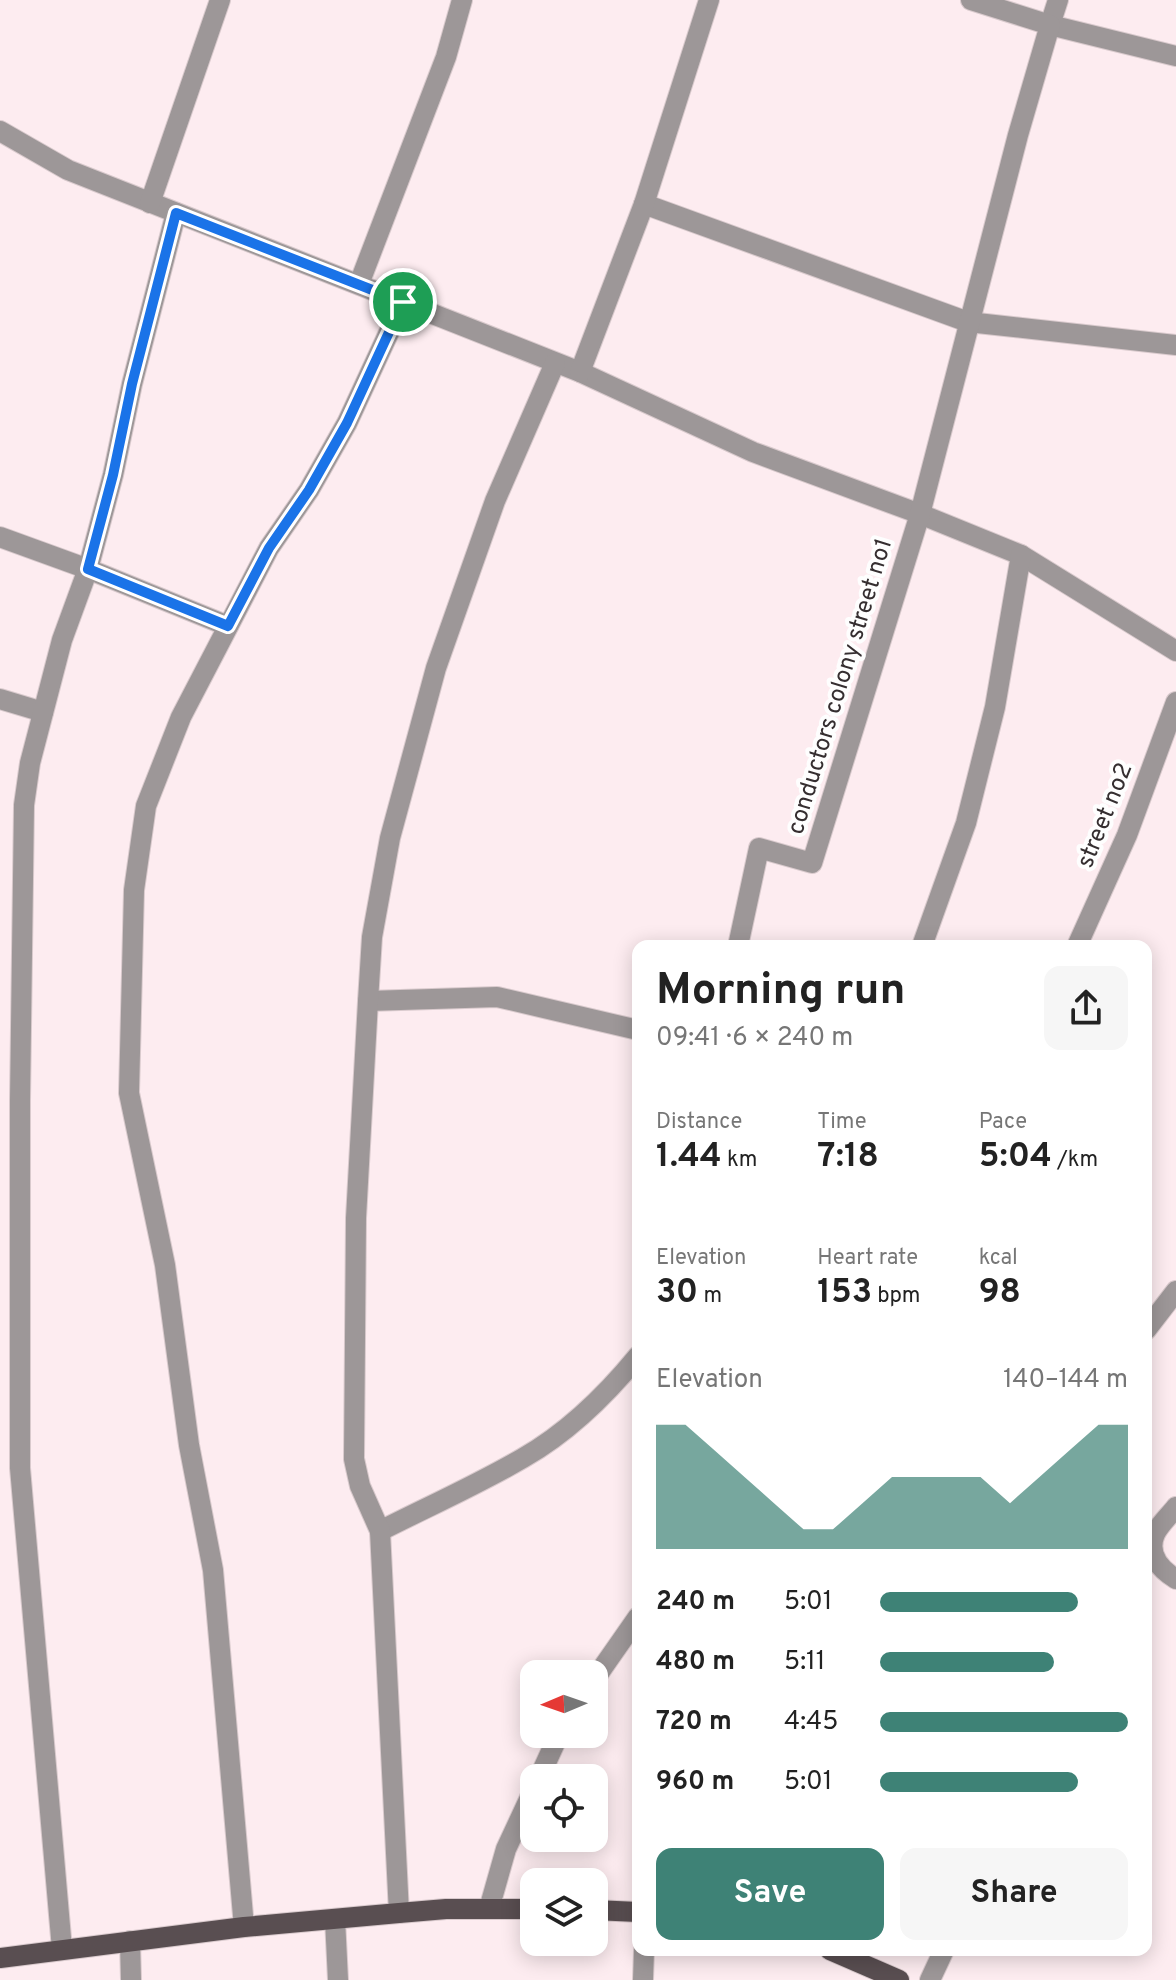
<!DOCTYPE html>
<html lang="en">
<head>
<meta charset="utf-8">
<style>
  body { margin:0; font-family:Overpass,sans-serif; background:#f6f6f6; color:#222; height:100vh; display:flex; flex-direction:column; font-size:30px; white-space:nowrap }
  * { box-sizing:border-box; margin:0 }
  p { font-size:26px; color:#767676 }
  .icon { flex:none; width:44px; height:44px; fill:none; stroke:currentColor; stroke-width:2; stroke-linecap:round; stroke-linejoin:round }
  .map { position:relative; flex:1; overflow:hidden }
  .panel { position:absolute; left:632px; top:940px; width:520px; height:1016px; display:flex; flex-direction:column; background:#fff; border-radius:16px; box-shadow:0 4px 20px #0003 }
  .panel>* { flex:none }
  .needle { width:52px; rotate:268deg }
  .tools { position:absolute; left:520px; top:1660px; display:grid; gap:16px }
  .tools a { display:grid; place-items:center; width:88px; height:88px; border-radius:16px; background:#fff; box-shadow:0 4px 20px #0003; font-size:40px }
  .pin { position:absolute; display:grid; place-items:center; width:68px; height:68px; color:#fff; margin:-34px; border:4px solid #fff; border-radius:50%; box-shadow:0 2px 8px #0007 }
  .round { display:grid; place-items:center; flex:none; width:84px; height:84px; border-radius:16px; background:#f6f6f6 }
  .headline { display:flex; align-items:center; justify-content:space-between; height:136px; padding:0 24px }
  h1 { font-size:44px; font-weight:700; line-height:60px }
  .figures { display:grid; grid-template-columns:repeat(3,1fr); gap:12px; height:136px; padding:8px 24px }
  .figures div { display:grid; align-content:center }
  .figures b { font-size:34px; font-weight:700 }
  .figures small { font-size:22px; font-weight:400 }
  .figures p { font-size:22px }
  .chart { height:224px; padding:16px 24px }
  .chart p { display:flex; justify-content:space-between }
  .chart svg { width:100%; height:144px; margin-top:8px; fill:#3e8276; opacity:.7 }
  .cta { display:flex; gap:16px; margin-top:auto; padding:16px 24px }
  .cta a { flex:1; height:92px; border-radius:16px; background:#3e8276; color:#fff; font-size:32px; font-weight:700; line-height:92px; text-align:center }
  .cta a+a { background:#f6f6f6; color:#222 }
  ul { padding:0 24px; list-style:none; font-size:26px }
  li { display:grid; grid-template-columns:128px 96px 1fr; align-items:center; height:60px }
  li i { height:20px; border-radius:10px; background:#3e8276 }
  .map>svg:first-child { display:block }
</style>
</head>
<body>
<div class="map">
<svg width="1176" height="1980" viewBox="0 0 1176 1980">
  <rect width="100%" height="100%" fill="#fdecf0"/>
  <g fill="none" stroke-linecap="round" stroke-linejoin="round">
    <defs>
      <g id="minor">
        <path d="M1058,0l-8,25 126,31"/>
        <path d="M0,131l68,39 512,202 173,80 167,62 101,41 155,96"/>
        <path d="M150,203l70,-203"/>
        <path d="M644,204l324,118 208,23"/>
        <path d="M359,284l87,-227 16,-57"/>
        <path d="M580,372l64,-168 65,-204"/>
        <path d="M0,537l88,32 140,57"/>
        <path d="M0,699l43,13"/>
        <path d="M738,946l21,-98 53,15 108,-349 98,-379 32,-110 -79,-25"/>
        <path d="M922,946l44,-123 29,-116 26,-152"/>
        <path d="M1077,946l50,-111 49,-133"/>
        <path d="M368,1001l129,-4 141,33"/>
        <path d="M1146,1330l30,-39"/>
        <path d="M1176,1507c-6,8 -17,18 -21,27 -9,20 5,35 21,45"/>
        <path d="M380,1531c47,-24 97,-46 143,-73 44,-25 83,-63 115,-102"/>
        <path d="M594,1680l44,-63"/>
        <path d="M539,1778l20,-44"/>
        <path d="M489,1909l17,-60 28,-60"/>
        <path d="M399,1913l-19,-382 -20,-45 -6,-27 2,-241 12,-217 4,-64 18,-99 46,-170 59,-167 60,-138"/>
        <path d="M335,1919l3,61"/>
        <path d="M244,1927l-31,-357 -24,-125 -24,-180 -36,-172 5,-203 12,-84 35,-89 88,-169 40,-58 38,-67 56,-121"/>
        <path d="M130,1941l1,39"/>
        <path d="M62,1949l-42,-481v-367l4,-296 6,-42 32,-123 26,-71 25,-94 19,-91 44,-171"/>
        <path d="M643,1980l1,-30"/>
        <path d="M930,1980l14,-30"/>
      </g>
      <g id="major">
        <path d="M594,1910l44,2"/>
        <path d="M830,1950l69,30"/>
        <path d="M0,1958l244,-31 155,-14 47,-4h88"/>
      </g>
    </defs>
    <use href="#minor" stroke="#d9cacd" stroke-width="22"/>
    <use href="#major" stroke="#d9cacd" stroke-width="22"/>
    <use href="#minor" stroke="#9d9798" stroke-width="20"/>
    <use href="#major" stroke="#594e51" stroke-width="20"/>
  </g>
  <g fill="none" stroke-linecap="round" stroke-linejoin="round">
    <defs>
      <path id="route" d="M176,213l227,89 -56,121 -38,67 -40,58 -41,78 -140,-57 25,-94 19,-91z"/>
    </defs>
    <use href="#route" stroke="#fff" stroke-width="16"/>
    <use href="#route" stroke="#1a73e8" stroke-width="10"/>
  </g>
  <g text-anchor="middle" stroke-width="8" stroke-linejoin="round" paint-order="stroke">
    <g font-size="24" fill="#352e30" stroke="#fefefe">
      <text transform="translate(839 686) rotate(-73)" y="8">conductors colony street no1</text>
      <text transform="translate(1104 815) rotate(-68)" y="8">street no2</text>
    </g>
  </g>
</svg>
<div class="tools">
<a><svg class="needle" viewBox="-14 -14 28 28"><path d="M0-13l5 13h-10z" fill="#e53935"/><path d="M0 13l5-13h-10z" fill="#767676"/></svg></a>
<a><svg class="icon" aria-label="locate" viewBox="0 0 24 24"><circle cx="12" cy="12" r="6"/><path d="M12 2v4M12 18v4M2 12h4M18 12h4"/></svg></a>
<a><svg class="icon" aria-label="layers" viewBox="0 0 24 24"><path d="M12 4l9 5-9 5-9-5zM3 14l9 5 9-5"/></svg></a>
</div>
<div class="pin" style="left:403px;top:302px;background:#1e9e55"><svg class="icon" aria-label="arrive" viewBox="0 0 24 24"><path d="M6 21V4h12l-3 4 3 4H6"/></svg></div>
<section class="panel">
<div class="headline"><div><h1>Morning run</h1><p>09:41 · 6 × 240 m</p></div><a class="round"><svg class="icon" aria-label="share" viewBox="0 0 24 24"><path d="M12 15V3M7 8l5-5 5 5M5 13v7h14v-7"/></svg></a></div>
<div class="figures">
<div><p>Distance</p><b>1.44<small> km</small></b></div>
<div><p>Time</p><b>7:18</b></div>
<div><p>Pace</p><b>5:04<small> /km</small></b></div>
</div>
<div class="figures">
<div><p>Elevation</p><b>30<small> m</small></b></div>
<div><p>Heart rate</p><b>153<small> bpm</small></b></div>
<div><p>kcal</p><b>98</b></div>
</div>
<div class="chart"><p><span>Elevation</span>140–144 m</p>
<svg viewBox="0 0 160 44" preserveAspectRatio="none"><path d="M0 44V6L10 6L20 14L30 22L40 30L50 38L60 38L70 30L80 22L90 22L100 22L110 22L120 30L130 22L140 14L150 6L160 6V44z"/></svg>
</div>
<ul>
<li><b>240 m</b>5:01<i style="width:80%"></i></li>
<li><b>480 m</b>5:11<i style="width:70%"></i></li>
<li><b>720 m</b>4:45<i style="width:100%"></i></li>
<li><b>960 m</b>5:01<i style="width:80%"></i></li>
</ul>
<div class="cta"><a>Save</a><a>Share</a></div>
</section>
</div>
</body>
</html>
